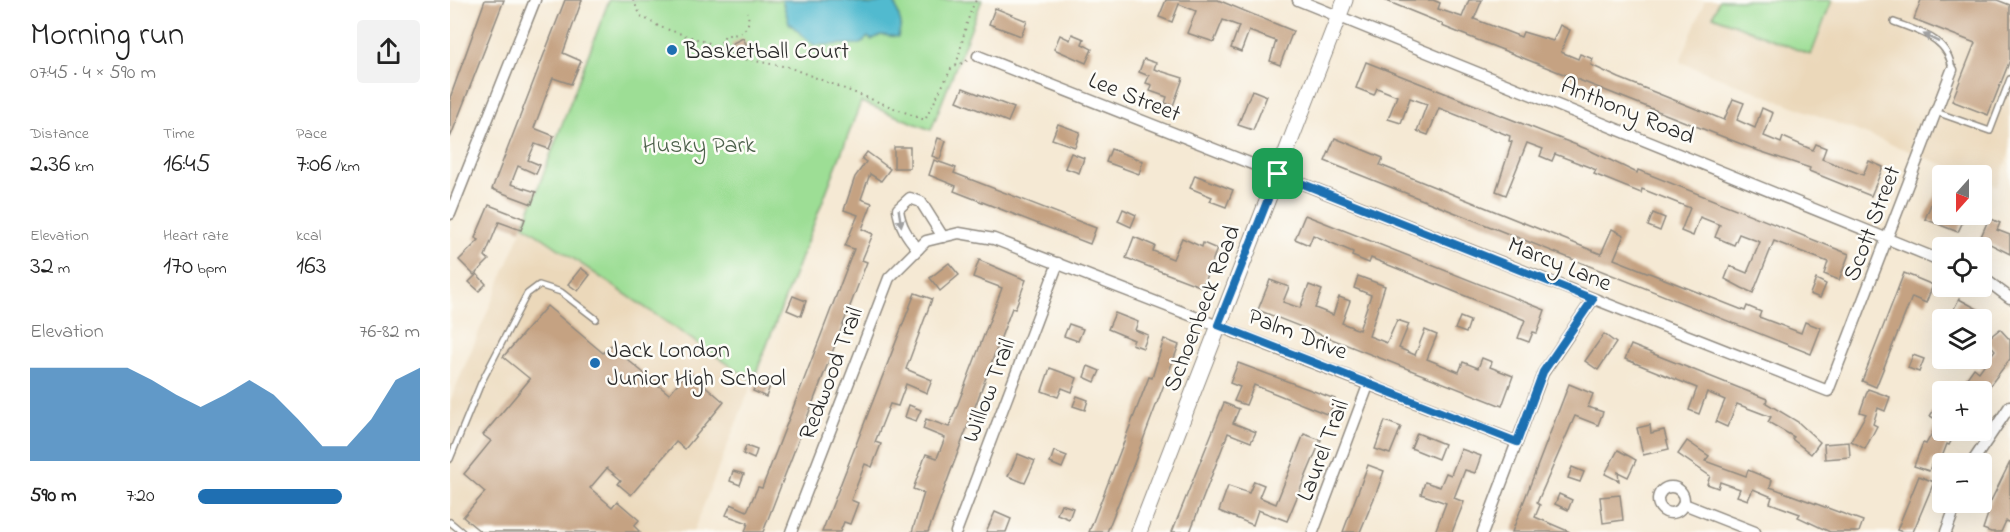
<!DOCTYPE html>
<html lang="en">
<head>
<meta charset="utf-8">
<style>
  body { margin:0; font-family:"Indie Flower",sans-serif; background:#f2f2f2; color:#222; height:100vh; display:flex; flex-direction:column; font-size:22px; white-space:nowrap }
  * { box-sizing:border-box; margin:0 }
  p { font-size:20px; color:#767676 }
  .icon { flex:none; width:33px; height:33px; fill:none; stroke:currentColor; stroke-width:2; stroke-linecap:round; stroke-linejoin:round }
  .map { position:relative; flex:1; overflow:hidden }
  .details { display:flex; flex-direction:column; background:#fff; width:450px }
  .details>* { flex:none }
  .needle { width:39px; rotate:201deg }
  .buttons { position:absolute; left:1482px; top:165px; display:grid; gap:12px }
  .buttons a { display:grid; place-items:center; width:60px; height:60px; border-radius:6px; background:#fff; box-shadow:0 6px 24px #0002; font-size:30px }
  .pin { position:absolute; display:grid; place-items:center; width:51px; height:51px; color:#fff; margin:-26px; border-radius:12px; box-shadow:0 3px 9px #0006 }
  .round { display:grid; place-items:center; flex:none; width:63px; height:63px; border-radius:6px; background:#f2f2f2 }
  .head { display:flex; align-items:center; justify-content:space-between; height:102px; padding:0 30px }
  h1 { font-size:33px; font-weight:600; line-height:45px }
  .stats { display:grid; grid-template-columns:repeat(3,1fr); gap:9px; height:102px; padding:6px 30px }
  .stats div { display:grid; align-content:center }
  .stats b { font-size:26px; font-weight:600 }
  .stats small { font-size:16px; font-weight:400 }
  .stats p { font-size:16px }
  .chart { height:168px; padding:12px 30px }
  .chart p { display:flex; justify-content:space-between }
  .chart svg { width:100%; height:108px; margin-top:6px; fill:#1f6fb2; opacity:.7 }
  ul { padding:0 30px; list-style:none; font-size:20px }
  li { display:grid; grid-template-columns:96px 72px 1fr; align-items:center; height:45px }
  li i { height:15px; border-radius:8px; background:#1f6fb2 }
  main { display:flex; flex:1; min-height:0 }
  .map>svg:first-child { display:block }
</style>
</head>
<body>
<main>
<section class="details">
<div class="head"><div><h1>Morning run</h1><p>07:45 · 4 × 590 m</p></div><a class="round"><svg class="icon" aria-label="share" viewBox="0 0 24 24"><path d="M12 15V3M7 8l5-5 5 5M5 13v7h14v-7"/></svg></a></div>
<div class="stats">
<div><p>Distance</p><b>2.36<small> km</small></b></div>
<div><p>Time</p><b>16:45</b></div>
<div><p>Pace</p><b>7:06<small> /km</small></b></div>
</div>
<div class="stats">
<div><p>Elevation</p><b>32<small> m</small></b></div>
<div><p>Heart rate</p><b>170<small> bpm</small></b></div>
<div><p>kcal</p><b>163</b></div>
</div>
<div class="chart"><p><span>Elevation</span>76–82 m</p>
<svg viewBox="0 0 160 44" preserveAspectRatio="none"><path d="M0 44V6L10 6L20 6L30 6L40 6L50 11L60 17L70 22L80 17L90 11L100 17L110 27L120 38L130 38L140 27L150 11L160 6V44z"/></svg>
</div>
<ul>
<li><b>590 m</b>7:20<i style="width:65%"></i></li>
</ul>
</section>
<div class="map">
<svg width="1560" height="532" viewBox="0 0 1560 532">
  <rect width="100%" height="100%" fill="#fdfcf7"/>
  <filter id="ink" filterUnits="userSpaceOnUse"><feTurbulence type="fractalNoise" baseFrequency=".0167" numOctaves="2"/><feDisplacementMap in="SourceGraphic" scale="12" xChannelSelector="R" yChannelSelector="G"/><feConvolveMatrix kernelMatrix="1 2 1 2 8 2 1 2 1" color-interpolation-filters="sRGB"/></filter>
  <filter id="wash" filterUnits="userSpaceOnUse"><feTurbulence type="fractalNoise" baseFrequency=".008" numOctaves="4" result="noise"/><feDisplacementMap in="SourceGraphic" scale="24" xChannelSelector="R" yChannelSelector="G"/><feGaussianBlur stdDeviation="1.35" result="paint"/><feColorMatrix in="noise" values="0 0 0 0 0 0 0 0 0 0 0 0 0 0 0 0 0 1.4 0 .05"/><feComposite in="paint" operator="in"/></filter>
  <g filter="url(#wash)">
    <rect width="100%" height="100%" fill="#f5e9d4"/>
    <g fill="#ebd8ba">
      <path d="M1255,0h305v151l-13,35 -15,-6v-4l-12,-1 -290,-113z"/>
      <path d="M74,225l229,156 -60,151h-243v-131z"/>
    </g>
    <g fill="#9dde95" stroke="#648460" stroke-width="1.5">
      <path d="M159,0h373l-51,130 -70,-28 -108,279 -229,-156z"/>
      <path d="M1269,0h113l-21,55 -98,-39z"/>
    </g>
    <path fill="#51bacf" stroke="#3e727d" stroke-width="1.5" d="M332,0h64l24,5 24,-5 7,24 -3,13 -17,-2 -10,5 -3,-3 -7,7 -47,1 -25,-22z"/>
    <g id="blocks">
      <g fill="#c5a282">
        <path d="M35,0h19l-54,138v-40z"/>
        <path d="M115,0h17l-19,53 18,8 -10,23 -18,-6 -3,7 -16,43 20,8 -5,13 -14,-5 -7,16 12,5 -4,9 -18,-8 -7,18 25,8 -4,12 -40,-15z"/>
        <path d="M716,0h52l75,31 -13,34 -10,-4 6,-20 -27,-10 -8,21 -10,-4 8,-22 -16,-6 -9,22 -27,-9 9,-22 -17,-7 -7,18 -13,-5z"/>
        <path d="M934,0h49l7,3 -2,6 24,8 7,-17h13l-8,19 47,18 2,-5 30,9 7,-16 10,5 -9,22 17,7 2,-5 13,5 -2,6 28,13 105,42 9,-21 11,4 -7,17 18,8 7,-20 11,5 -9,23 17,7 2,-6 30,13 3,-6 10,4 -4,11 41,16 6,-14 14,6 -12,29 -62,-25 1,-3 -51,-17 -317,-125 1,-2z"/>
        <path d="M1471,0h76l13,5v55l-22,55 -36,-14 23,-58 -61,-24z"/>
        <path d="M545,8l32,13 -6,15 -32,-12z"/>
        <path d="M622,34l12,5 -2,5 10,5 -6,14 -32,-14 6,-14 10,5z"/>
        <path d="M293,38l5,10 -12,5 -5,-9z"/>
        <path d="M694,59l12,4 -2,6 29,9 -10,28 -8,-3 2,-6 -17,-6 2,-6 -6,-2 3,-7 -10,-4z"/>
        <path d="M916,62l223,88 48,23 1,-3 211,84 -10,26 -15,-6 4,-12 -54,-21 -21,52 -11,-5 -17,-9 5,-13 17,7 13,-31 -21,-8 -5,11 -19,-8 5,-12 -20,-8 -7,19 -12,-5 9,-23 -48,-19 -1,4 -47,-19 2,-4 -7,-3 -34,-13 -3,7 -12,-5 3,-7 -16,-6 -21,52 -10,-4 16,-49 -3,-1 1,-5 -71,-28 -11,27 -11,-4 10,-27 -17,-6 -9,25 -13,-4 9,-23 -20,-8 -3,7 -18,-7z"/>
        <path d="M513,88l51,20 -6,14 -51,-21z"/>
        <path d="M802,90l15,6 -14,34 -15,-5z"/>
        <path d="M608,124l22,8 -5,15 -23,-8z"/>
        <path d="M488,138l8,3 -6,18 -8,-3z"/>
        <path d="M885,138l48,20 -3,7 221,89 11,-25 12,6 -10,24 131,52 2,-5 14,6 -2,5 42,16 4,-11 16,6 -10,26 -486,-193z"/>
        <rect x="444" y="147" width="16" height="21"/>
        <path d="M661,149l32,12 -4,13 -33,-12z"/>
        <path d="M417,152l23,17 -9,12 -11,-7 -9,25 11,4 -10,26 11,5 -11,26 5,2 -104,270h-18l3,-9 -22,-8 5,-11 16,7 11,-24 4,1 48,-124 44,-115 -9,-3 13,-31 -14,-5 11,-33 11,-15 -4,-3z"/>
        <path d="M621,153l13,5 -5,15 -14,-5z"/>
        <path d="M484,160l22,8 -2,5 142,55 -6,16 -136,-53 2,-5 -27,-11z"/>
        <path d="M745,175l38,15 -7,17 -16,-6 2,-4 -22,-9z"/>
        <path d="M1492,177v37h11l11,5 -6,13 -33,-13z"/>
        <path d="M39,205l36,14 -4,11 -22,-8 -14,34 4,4 -15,15 -15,-15 20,-20 -4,-2z"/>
        <path d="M673,209l13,6 -5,12 -13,-6z"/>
        <path d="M1203,213l12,5 -5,13 -12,-5z"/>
        <path d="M855,215l240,95 -8,23 -4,-1 -4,10 -11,-4 7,-18 -149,-60 -5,-2 -2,5 -17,-7 1,-4 -40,-17 -4,10 -14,-6z"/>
        <path d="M1539,218l11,5 -3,7 13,5v19l-30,-15z"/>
        <path d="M684,237l21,9 -2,5 20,8 9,-21 20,9 1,-4 14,6 -15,38 -76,-29z"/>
        <path d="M529,260l47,20 -11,29 -3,-1 -84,224h-16l12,-39 -11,-4 13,-35 11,4 8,-20 -22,-9 3,-10 23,8 53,-139 -29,-11z"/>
        <path d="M499,263l10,12 -19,16 -10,-13z"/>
        <path d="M131,268l9,7 -12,16 -10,-7z"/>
        <path d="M1454,273l29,12 -7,18 -14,-6 -36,90 -14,-6z"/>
        <path d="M27,274l9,10 -7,7 -10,-9z"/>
        <path d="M908,276l27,10 -16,50 18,7 10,-23 12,4 -10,24 16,7 10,-25 12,5 -10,24 32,13 4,-10 15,6 4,-10 10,4 -2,5 23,9 -11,30 -244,-96 12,-30 19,7 -6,15 17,6 9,-23 13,5 -7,18 18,7 6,-18 11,4 -8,22 17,7 12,-35 -17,-7z"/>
        <path d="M1366,279l10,5 -6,14 -10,-4z"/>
        <path d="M465,293l17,6 -26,70 26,11 -5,13 -21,-9 -8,22 -8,-2 -15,38 6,2 -9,23 -7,-3 -14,36 7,3 -8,21 -6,-2 -4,10h-18z"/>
        <path d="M343,296l13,5 -5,15 -14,-6z"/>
        <path d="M1509,299l24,13 -5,8h-30z"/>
        <path d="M97,306l56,47 7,-8 59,49 19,-23 36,31 -39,47 -9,-7 -45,53 -13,-11 3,-4 -14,-12 -17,20 22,19 5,-6 22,19 -5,6 6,6h-159l-18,-15 22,-25 -21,-18 27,-33 -8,-6 47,-56 -27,-22z"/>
        <path d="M665,313l23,9 -3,8 13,5 -5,13 -11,-4 2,-4 -26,-11z"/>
        <path d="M1010,317l10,4 -4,12 -11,-4z"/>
        <path d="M619,324l14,5 -5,12 -14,-5z"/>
        <path d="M1550,329l10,11v19l-25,33h-28l17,-24 5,4 16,-22 -9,-10z"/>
        <path d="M1154,334l12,9 -18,27 -13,-9z"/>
        <path d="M714,339l15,6 -44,116 -28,71h-18l60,-155 3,1z"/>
        <path d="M1181,345l136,54 -1,4 32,19 22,20 -9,12 -19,-15 2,-2 -26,-15 3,-5 -34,-13 -10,23 -11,-5 9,-22 -18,-8 -8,22 -10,-4 8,-22 -72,-29z"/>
        <path d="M1463,355l11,4 -5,13 -11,-4z"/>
        <path d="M788,363l97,36 -6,16 -75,-30 -8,20 -12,-4 6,-14 -10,-4z"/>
        <path d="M638,366l12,5 -5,11 -11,-5z"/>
        <path d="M600,368l27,10 -5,14 -10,-4 -4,9 -16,-6z"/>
        <path d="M308,380l12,6 -4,11 -13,-6z"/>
        <path d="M1119,384l24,10 -5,13 15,5 -5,13 -23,-9 -38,87 3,2 -5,12 35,15h-58z"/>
        <path d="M1418,389l22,8 -5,14 -7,-3 -5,16 4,2 -12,23 -14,-8 15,-27 -6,-2z"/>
        <path d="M627,396l11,4 -3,10 -12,-4z"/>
        <path d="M774,403l15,6 -6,14 23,9 -5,10 -23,-9 -38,99h-18z"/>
        <path d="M459,405l12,5 -5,11 -11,-4z"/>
        <path d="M1485,408l7,4v18h15l-8,15 -2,-1 -7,18 -7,-2 -4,11 -15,-5 9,-23 3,1 13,-23 -9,-5z"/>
        <path d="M935,421l16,6 -11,27 -15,-5z"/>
        <path d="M1200,425l1,8 13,-3 5,19 -26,6 -6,-27z"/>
        <path d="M967,433l27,11 -6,15 -27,-11z"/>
        <path d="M854,434l17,6 -34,81 -29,-11 -5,15 -34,-14 9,-25 21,7 5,-12 10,4 -5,12 17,7z"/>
        <path d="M1237,441l22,15 -4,5 41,15 2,-6 24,10 -2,7 93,34 -4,11h-29l-32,-15 2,-3 -30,-11 2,-6 -19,-8 -5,11 -11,-4 3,-7 -20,-7 -2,6 -11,-4 3,-8 -32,-22z"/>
        <path d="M1399,442l1,15 -25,2 -1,-15z"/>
        <path d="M296,446l11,4 -3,9 -11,-5z"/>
        <path d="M1011,449l20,7 -6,17 -10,-3 -11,28 10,4 -12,30h-17l11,-29 -25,-9 4,-12 15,5 6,-14 5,2z"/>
        <path d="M1168,450l18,10 -8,17 -10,-5 1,9 -14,-7z"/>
        <path d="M604,451l13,5 -5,12 -12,-5z"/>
        <path d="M568,454l17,7 -10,22 -17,-7z"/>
        <path d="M1560,462v61l-4,-2 -5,11h-10l-8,-3 5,-15 -3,-1z"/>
        <path d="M918,465l16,6 -7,20 -17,41h-17z"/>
        <path d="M1122,467l12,5 -4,10 -12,-4z"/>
        <path d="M283,471l11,3 -4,11 -10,-4z"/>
        <path d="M1469,476l15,6 -21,50h-10l-6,-2z"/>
        <path d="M1109,494l13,6 -4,10 -13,-6z"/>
        <path d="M1170,495l3,25 -20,3 -3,-26z"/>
        <path d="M611,504l12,4 -4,11 -12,-5z"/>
        <path d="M545,512l16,7 -5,13h-20z"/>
      </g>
    </g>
  </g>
  <g filter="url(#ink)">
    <use href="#blocks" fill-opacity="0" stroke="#908a80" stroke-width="1.5"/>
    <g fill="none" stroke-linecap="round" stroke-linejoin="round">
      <defs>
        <g id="lane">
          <path d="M1444,22c26,10 55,16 58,48"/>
          <path d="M1486,112l54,19 20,-52"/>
          <path d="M0,459l31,-76 46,-89 12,-9 22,7 35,27"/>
          <path d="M0,522l12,10"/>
        </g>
        <g id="street">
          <path d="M848,0l644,261"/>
          <path d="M528,56l850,335 124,-321"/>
          <path d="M0,214l85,-214"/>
          <path d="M468,249c-11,-13 -18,-23 -20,-40l12,-11 11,4 22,35"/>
          <path d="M1532,277l28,21"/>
          <path d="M1521,464l39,-58"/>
          <circle cx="1221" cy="500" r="13"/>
          <path d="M1234,504l71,28"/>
          <path d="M341,532l98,-254 37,-37 33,-8 35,6 523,203"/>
          <path d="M506,532l102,-269"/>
          <path d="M863,532l56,-149"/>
          <path d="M1033,532l60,-159 50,-74"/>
          <path d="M1496,532l11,-30"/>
        </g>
        <path id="secondary" d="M689,532l206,-532"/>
      </defs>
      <use href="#lane" stroke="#908a80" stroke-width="8"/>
      <use href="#street" stroke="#908a80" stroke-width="13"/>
      <use href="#secondary" stroke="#908a80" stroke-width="17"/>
      <g stroke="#908a80" stroke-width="2" stroke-dasharray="1.5 4.5" stroke-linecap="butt">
        <path d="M183,0l8,16 19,11 49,16 29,15 50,9 137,53 26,-51 17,-9"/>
        <path d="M268,48l7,-13c15,1 28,-6 22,-23"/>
        <path d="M506,65c7,-22 9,-44 20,-65"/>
      </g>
      <use href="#lane" stroke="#fff" stroke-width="5"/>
      <use href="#street" stroke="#fff" stroke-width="10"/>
      <use href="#secondary" stroke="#fff" stroke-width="15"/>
    </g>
    <defs><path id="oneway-solid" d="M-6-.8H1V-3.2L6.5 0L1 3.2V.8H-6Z" transform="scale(1.5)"/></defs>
    <g fill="#a0a0a0">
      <use href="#oneway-solid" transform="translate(1481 38) rotate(-153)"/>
      <use href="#oneway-solid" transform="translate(450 218) rotate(81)"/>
    </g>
  </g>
  <g fill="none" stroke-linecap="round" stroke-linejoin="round" filter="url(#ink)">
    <defs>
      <path id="route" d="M828,174l315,125 -50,73 -26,70 -299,-117z"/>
    </defs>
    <use href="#route" stroke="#fff" stroke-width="12"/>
    <use href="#route" stroke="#1f6fb2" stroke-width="8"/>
  </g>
  <g fill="#1f6fb2" stroke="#fdfcf7" stroke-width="2">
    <circle cx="222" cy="50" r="6"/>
    <circle cx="145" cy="363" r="6"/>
  </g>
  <g text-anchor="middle" stroke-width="5" stroke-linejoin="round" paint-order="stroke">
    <g font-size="24" fill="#2b2b2b" stroke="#fdfcf7" text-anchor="start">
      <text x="234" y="58">Basketball Court</text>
      <text x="157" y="357">Jack London<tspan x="157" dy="28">Junior High School</tspan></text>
    </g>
    <g font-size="24" fill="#2b2b2b" stroke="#fdfcf7">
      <text transform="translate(685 96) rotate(22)" y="8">Lee Street</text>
      <text transform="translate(1178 110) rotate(22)" y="8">Anthony Road</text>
      <text transform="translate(1421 223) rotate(-69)" y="8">Scott Street</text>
      <text transform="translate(1110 263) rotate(22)" y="8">Marcy Lane</text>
      <text transform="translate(751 308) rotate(-69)" y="8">Schoenbeck Road</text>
      <text transform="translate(848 333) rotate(21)" y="8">Palm Drive</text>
      <text transform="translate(380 373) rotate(-69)" y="8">Redwood Trail</text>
      <text transform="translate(538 390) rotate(-69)" y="8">Willow Trail</text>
      <text transform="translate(872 450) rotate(-69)" y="8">Laurel Trail</text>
    </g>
    <g font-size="24" fill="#4d614b" stroke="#fdfcf7">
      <text x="249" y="152">Husky Park</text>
    </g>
  </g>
</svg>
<div class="buttons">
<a><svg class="needle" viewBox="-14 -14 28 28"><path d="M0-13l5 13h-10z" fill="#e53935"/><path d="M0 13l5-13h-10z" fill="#767676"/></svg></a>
<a><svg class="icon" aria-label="locate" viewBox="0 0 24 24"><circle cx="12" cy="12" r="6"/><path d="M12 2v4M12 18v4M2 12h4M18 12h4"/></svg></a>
<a><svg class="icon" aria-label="layers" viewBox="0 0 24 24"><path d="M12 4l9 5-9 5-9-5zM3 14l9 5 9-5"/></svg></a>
<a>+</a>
<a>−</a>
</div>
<div class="pin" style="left:828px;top:174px;background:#1e9e55"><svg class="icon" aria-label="arrive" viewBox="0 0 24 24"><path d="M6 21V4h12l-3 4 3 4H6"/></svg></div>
</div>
</main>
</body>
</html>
